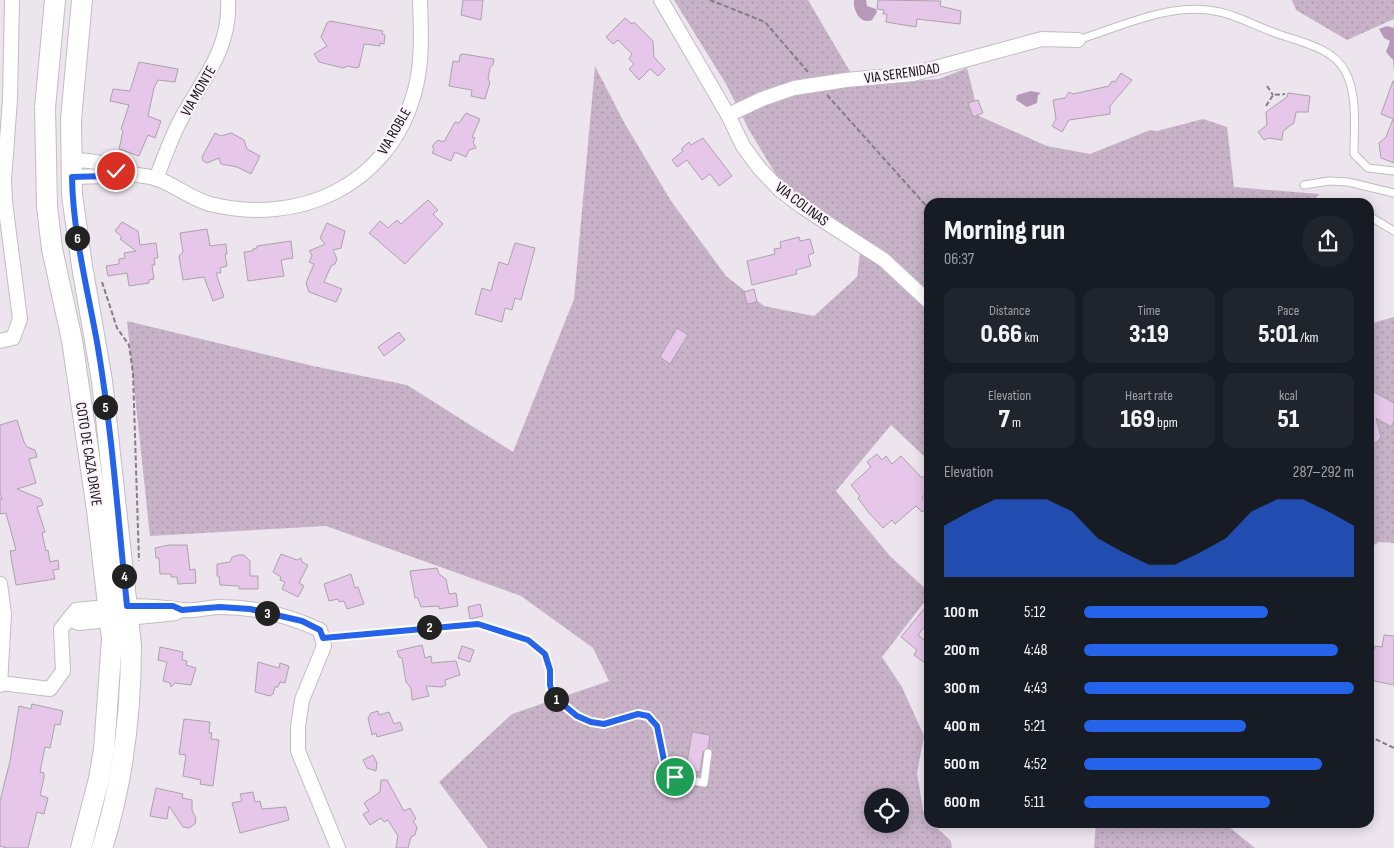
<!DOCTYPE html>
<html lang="en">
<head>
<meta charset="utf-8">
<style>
  body { margin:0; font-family:"Sofia Sans Condensed",sans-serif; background:#20242c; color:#f1f3f6; height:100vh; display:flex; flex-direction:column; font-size:19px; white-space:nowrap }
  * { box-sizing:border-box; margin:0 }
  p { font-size:16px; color:#9ea1a6 }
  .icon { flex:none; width:28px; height:28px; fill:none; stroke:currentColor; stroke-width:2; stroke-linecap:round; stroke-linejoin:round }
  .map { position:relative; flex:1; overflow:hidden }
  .sheet { position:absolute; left:924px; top:198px; width:450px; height:630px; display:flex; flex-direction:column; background:#171b24; border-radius:15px; box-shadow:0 2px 12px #0003 }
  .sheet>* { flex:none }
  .fabs { position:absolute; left:864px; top:788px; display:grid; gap:10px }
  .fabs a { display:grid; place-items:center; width:45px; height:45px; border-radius:50%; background:#171b24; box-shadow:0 2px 12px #0003; font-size:25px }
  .pin { position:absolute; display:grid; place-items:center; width:42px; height:42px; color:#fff; margin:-21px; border:2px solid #fff; border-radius:50%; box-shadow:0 1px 5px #0007 }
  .km { position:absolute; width:25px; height:25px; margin:-12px; border-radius:50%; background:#222; color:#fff; font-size:14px; line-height:25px; text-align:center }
  .round { display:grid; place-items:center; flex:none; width:52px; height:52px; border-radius:26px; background:#20242c }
  .headline { display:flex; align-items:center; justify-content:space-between; height:85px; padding:0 20px }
  h1 { font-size:28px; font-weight:800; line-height:38px }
  .figures { display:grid; grid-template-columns:repeat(3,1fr); gap:8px; height:85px; padding:5px 20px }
  .figures div { display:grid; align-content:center; border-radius:12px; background:#20242c; text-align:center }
  .figures b { font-size:25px; font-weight:800 }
  .figures small { font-size:14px; font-weight:400 }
  .figures p { font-size:14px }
  .chart { height:140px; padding:10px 20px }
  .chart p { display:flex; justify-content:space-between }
  .chart svg { width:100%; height:90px; margin-top:5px; fill:#2563eb; opacity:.7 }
  ul { padding:0 20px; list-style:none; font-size:16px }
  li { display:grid; grid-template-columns:80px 60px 1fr; align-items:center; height:38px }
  li i { height:12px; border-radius:6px; background:#2563eb }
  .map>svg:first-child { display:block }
</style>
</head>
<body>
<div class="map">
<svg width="1394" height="848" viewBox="0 0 1394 848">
  <defs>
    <pattern id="grass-dots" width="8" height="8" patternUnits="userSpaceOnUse" patternTransform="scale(1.25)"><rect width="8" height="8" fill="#c7b2c8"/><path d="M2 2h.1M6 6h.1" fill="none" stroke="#aa98ab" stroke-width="1.8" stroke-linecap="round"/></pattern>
  </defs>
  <rect width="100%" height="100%" fill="#ede5ee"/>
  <g fill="url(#grass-dots)" fill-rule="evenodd">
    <path d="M674,0h134l50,85 81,-6 28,-11 12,48 68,30 43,8 60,-24 7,1 46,-12 24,8 7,60 85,7 -6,8h-384v259l-38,-36 -55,66 54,65 39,36v4l-47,61 20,30 22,49 -7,37 7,43 27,25 1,7h-464l-49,-66 73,-68 97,-33 -16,-33 -72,-52 -195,-70 -176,10 -23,-215 186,45 94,19 106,67 61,-153 21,-233 30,58 46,77 55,75 38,30 50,10 43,-39 4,-34 -83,-65 -29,-48 -23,-46zM872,796h28v28h-28z"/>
    <path d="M1292,0h102v19l-47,21 -51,-30z"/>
    <path d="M1394,317v226l-15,-1 -10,6v-224z"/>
    <path d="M1096,822l128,1 31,25h-161z"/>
  </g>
  <g fill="#b698b9">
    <path d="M854,0h12l1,6 9,3 1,3 -5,8c-12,5 -19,-10 -18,-20z"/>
    <path d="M1387,26l7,2v43l-1,-11 -7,-8 4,-11 -6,-3 -5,-9z"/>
    <path d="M1031,91l10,2 -3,2 -1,8 -10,4 -11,-7 1,-5z"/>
  </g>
  <g fill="#e6c7e9" stroke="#aaa2aa">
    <path d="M463,0h20l-2,20 -20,-5z"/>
    <path d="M878,0l63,1 -1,5 21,5 -1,13 -43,-5 -1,8 -30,-5 1,-8h-4l1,-4 -7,-1z"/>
    <path d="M625,18l7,6 2,-2 19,19 1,16 11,12 -7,7 -8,-7 -11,11 -10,-11 5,-5 -5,-5 3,-5 -14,-14 -5,4 -7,-7z"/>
    <path d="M330,21l53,10 -1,3 3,1 -1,9 -4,-1v3l-16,-2 -5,23 -3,1 -8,-2 -5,2 -24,-6 -5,-8 13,-8 -6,-9 6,-14z"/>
    <path d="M463,54l31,5 -1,6 -3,3 -2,11 2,3 -5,17 -14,-3 1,-6 -23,-4 4,-25 6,1 1,-7z"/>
    <path d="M139,62l39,7 -3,13 -17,-2 -4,8 -6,28 13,5 -6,17 -7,-3 -9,21 -20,-7 4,-18 -2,-2 8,-24 -19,-4 3,-12 17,2z"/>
    <path d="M1121,73l11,7 -22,26v8l-41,6 -7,12 -10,-6 4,-7 -3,-19 12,-2 4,-6 4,2 36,-8 3,-5 3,1z"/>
    <path d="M1393,81h1v82l-13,-5 -2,-15 7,-6 7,-18 -12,-5z"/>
    <path d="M1288,93l22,3 -2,16h-12l-2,11 -11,8 -1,9 -14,-2 -4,2 -6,-8 9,-7 -1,-13 21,-15z"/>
    <path d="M978,100l5,13 -10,4 -5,-14z"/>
    <path d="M466,113l14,6 -8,18 3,1 -2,4 3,6 -7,2 -3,7 -11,-5 -4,9 -19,-8 2,-4 -2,-3 6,-6 6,2 11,-20 4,1z"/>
    <path d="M215,133l6,3 10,-3 4,2 9,5 3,9 13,7 -9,18 -14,-7 -16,-3 -2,-6 -12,5 -4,-2 -1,-4z"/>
    <path d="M703,138l29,38 -13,10 -9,-12 -8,6 -15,-20 -10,7 -5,-7 11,-9 -2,-2 8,-7 2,3z"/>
    <path d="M428,200l10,10 -5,4 10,10 -38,40 -36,-31 11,-12 8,7 9,-8 4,4z"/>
    <path d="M122,222l16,9 2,14 16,-2 2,15h-4l1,7h-3l2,14 -5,1v3l-20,3 -2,-13 -19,3 -2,-10 13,-2v-5l6,-1 -1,-5 12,-2 -16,-12 2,-2 -7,-6z"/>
    <path d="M327,223l18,8 -4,17 -8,2 4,9 -2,5 -4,2 -7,16 18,7 -6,13 -27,-10 -3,-9 8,-19 -5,-2 3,-7 -3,-4 16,-7 -5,-6z"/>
    <path d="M207,229l3,17 16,-2 1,10h-2l2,12 -7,2 1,5h-5l8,24 -11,4 -9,-24 -21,3 -4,-24 4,-4 -3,-19z"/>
    <path d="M799,237l1,4 10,-2 4,14 -6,2 3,11 -15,4 1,4 -45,11 -5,-24 28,-7 -1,-5 7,-1 -1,-6z"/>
    <path d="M291,241l2,17 -12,2 3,16 -36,5 -4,-29 9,-1v-2l4,-1v-2z"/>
    <path d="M515,243l20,5 -14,52 -6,-2 -3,12 -7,-2 -3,14 -27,-8 7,-26 9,3 8,-29 9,3z"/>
    <path d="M754,289l3,13 -10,2 -3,-12z"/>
    <path d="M677,328l11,7 -18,29 -10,-7z"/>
    <path d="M399,332l6,8 -21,16 -6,-9z"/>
    <path d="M1369,389l25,14v18l-3,6 -15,-9 5,19 -3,5 -9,1z"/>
    <path d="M17,420l7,22 3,5 8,3 2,7 -8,2 7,24 -19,6 24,10 2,6 -6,2 8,25 -3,1 4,18 2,-1 2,12 8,-2 1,9 -6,1 2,9 -39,6 -6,-34 6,-1 -10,-37 -6,1v-15h2l-2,-5v-69z"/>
    <path d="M877,454l5,6 4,-4 6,8 9,-8 21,22 7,-6v19l-7,6 7,9 -7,6 -6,-6 -21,18 -3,-4 -9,8 -14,-15 -11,-15 2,-2 -9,-11 20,-18 -4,-5z"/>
    <path d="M169,545h18l3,25 5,-1 1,14 -18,1 -1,-7h-6v-3h-11l-1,-16h-3l-1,-10z"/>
    <path d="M281,554l16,6 4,-2 1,4 6,3 -9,18 5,3 -6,11 -16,-8 3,-7 -5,-2 1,-3 -8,-5z"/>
    <path d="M238,555h6l6,6v15h8v13h-19v-3l-19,-1 -1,-9h-2v-12l13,-2 2,-5z"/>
    <path d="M437,568l2,6 7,5 3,15 7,-1 2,13 -19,3v-3l-18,1 -3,-9h-3l-5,-27z"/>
    <path d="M351,574l4,14 3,-1 6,17 -17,5 -3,-8 -5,1 -1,-3 -9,2 -5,-17z"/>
    <path d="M929,603v18l-11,14 11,9v22l-15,-11 3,-5 -16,-13z"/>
    <path d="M480,604l3,12 -13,3 -2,-12z"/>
    <path d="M1384,635l10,1v49l-25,-5v-28l4,1 2,-7 7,1z"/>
    <path d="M422,645l3,13 6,-2 1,7 24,-2 4,14 -15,5 1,5 -4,2 -16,-1 3,10 -17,4 -1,-12 -5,-6 -4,-24 -3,-1 -2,-6z"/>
    <path d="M462,646l12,4 -4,12 -12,-4z"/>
    <path d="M160,647l23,5 -1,8 5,1 -1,4 10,3 -5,17 -16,-2 -4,4 -1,-4 -7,-2 4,-19 -9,-2z"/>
    <path d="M258,662l21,6 1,-5 9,3 -4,17 -5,-1 -2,5h-3l-2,7 -3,2 -15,-4z"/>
    <path d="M32,704l31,7 -3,14 -5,-1 -5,24 -5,-1 -5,25 4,1v5l-4,17 8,3 -4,16 -7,-2 -9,36h-21l-7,-2v-45l10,-40 9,-55 12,3z"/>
    <path d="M378,711l1,4 10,-3 5,12 6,-2 3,8 -26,7 -1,-4 -4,2 -4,-17 3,-5z"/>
    <path d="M184,719l26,3 -1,11h3l-1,6 8,1 -6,46 -13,-2 1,-4 -18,-4 3,-21 -7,-1z"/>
    <path d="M692,732l18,3 -2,13 -5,4 -3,20 -14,-2z"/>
    <path d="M373,755l4,8 -1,8 -9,-3 -4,-8z"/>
    <path d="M381,780h6l17,31 6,-3 6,11 -3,2 4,6 -2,8 -4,2 -3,11h-12l2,-12 -10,-16 -4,2 -3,-4 -11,7 -7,-11 6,-3 -5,-8 16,-11z"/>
    <path d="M156,788l27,6 -1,4 10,2v10l4,8 -1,6 -6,4 -6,-1 -14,-21 -2,13 -17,-3z"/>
    <path d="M253,792l2,10 5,-1 2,8 24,-2 3,13 -49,13 -8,-30 10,-2 -2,-7z"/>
  </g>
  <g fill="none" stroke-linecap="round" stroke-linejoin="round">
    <defs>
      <g id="service">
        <path d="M1078,40c45,-14 94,-39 142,-28 22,5 43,18 64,24 22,7 50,14 61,35 13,24 9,57 9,83l14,14 26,3"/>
        <path d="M1304,185l25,-4 19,1 46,11"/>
        <path d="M1369,216l25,15"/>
        <path d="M323,638l155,-14 50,16 17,14 6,16 -1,15 3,11 8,9 30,17 13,2 34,-10 10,2 9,10 9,44 9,7 29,6 4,-30"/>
      </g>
      <g id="minor">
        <path d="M661,0l67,115 15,31 17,23 20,21 21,16 83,54 45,42"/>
        <path d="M728,115l34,-16 32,-11 52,-8 67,-6 129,-35 36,1"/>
        <path d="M71,160c12,0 23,1 34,4 5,2 8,6 13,7 12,4 25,4 37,7 19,6 36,21 55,26 89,22 178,-18 204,-110 9,-31 7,-62 6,-94"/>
        <path d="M72,177l35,-1 9,-5"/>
        <path d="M156,179c8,-21 15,-41 25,-60 22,-40 50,-71 47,-119"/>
        <path d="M0,341l13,-3 7,-19 -15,-117 -1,-21 6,-82 2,-99"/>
        <path d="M0,584l4,30 -4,71"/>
        <path d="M69,619l10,4 97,-10"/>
        <path d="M0,683l50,6 13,-18 -2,-42 15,-19c36,-4 70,-6 106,0 12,2 26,-3 38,-3 34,0 70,9 100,23l4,16 -22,54 -4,27v24l40,97"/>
      </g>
      <g id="secondary">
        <path d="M55,0l-10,108 2,98 5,43 20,91 25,170 15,129 -8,111 -5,29 -18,69"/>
        <path d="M82,0l-11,119 1,76 10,71 20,115 29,264c0,69 -8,137 -29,203"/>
      </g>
    </defs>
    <use href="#service" stroke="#c3bbc4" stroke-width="9"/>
    <use href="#minor" stroke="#c3bbc4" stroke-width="16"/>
    <use href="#secondary" stroke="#c3bbc4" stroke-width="22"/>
    <g stroke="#847e84" stroke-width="2" stroke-dasharray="5 2.5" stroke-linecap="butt">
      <path d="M710,0l55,22 43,50"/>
      <path d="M1267,86l6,9"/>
      <path d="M827,95l102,114"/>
      <path d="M1266,106l7,-11 12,-1"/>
      <path d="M102,282l15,46 12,17 4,28 6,188"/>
      <path d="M1369,736l25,12"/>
    </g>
    <use href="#service" stroke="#fff" stroke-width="7"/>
    <use href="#minor" stroke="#fff" stroke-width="14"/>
    <use href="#secondary" stroke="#fff" stroke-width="20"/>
  </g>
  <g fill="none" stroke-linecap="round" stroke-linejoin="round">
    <defs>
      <path id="route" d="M116,171l-9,5 -35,1c1,56 15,110 25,165 15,87 21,176 30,264h46l9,4 38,-3 30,2 52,12 18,9 3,8 155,-14 50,16 17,14 5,16v15l3,11 24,20 14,6 13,2 34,-10 10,2 9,10 9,44 9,7"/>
    </defs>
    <use href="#route" stroke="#fff" stroke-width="10"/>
    <use href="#route" stroke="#2563eb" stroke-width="6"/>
  </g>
  <g text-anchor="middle" stroke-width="4.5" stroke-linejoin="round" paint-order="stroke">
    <g font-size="15" fill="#131013" stroke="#fbf2fb">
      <text transform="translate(902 73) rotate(-8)" y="5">VIA SERENIDAD</text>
      <text transform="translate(198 91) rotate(-60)" y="5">VIA MONTE</text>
      <text transform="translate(394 131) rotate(-60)" y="5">VIA ROBLE</text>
      <text transform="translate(802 204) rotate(37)" y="5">VIA COLINAS</text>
      <text transform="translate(89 454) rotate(81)" y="5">COTO DE CAZA DRIVE</text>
    </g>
  </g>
</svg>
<div class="fabs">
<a><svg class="icon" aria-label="locate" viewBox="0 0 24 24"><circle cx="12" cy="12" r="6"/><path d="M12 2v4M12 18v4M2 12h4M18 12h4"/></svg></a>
</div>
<div class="pin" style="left:675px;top:777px;background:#1e9e55"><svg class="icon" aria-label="arrive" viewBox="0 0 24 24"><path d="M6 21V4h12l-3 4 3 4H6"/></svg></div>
<div class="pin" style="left:116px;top:171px;background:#d93025"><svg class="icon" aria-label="check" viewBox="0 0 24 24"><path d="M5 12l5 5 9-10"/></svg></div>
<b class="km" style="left:556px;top:699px">1</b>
<b class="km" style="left:429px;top:627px">2</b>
<b class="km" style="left:267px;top:613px">3</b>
<b class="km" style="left:124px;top:576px">4</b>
<b class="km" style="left:105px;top:407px">5</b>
<b class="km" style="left:77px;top:238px">6</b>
<section class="sheet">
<div class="headline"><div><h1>Morning run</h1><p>06:37</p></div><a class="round"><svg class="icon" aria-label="share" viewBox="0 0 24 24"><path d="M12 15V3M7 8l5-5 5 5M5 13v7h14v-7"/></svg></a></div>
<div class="figures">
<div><p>Distance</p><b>0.66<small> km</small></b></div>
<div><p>Time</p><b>3:19</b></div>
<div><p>Pace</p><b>5:01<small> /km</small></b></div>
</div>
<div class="figures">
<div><p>Elevation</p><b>7<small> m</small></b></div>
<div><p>Heart rate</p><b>169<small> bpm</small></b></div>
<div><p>kcal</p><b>51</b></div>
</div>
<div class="chart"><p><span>Elevation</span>287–292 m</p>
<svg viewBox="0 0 160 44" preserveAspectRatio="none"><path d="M0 44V19L10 12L20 6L30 6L40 6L50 12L60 25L70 32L80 38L90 38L100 32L110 25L120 12L130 6L140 6L150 12L160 19V44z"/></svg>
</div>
<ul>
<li><b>100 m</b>5:12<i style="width:68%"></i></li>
<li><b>200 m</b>4:48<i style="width:94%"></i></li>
<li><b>300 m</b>4:43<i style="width:100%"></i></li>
<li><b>400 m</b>5:21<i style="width:60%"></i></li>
<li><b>500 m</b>4:52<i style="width:88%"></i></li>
<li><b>600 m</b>5:11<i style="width:69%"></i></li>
</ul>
</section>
</div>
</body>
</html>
